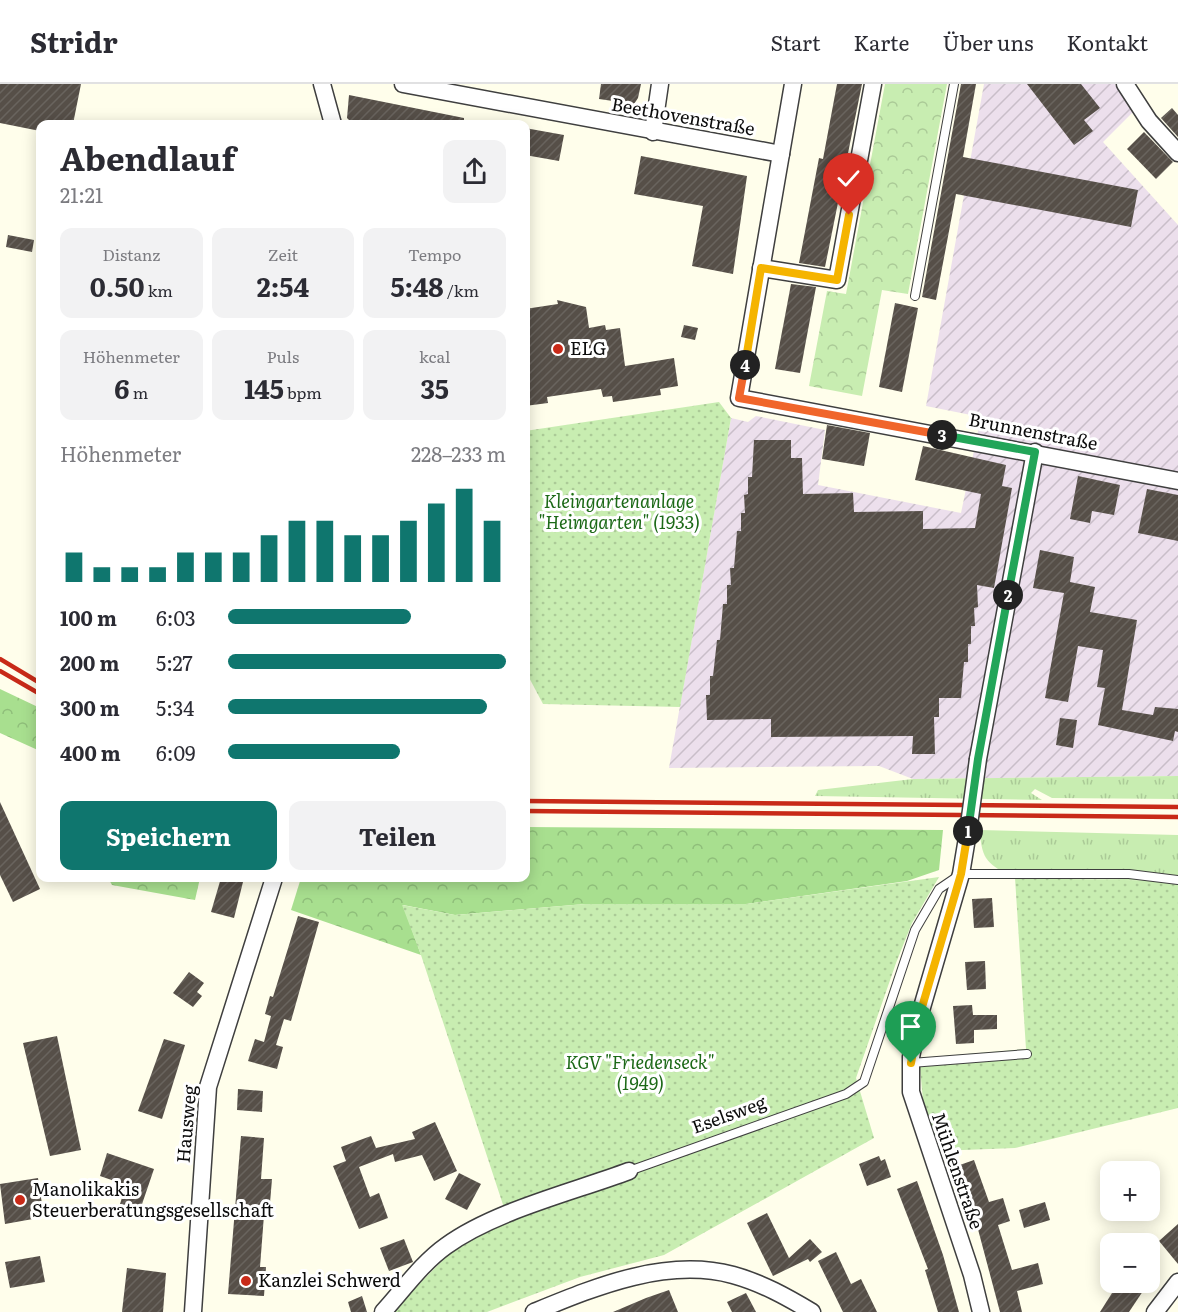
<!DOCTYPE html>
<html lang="de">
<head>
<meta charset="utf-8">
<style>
  body { margin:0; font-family:Literata,serif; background:#f2f2f3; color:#2b2b33; height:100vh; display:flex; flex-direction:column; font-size:22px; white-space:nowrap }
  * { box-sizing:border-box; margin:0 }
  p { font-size:20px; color:#7c7c81 }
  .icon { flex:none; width:33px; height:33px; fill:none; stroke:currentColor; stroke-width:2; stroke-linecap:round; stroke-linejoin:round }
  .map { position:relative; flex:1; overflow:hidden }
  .drawer { position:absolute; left:36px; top:36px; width:494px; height:762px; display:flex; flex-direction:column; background:#fff; border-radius:12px; box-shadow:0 3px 15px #0003 }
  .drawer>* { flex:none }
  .fabs { position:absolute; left:1100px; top:1077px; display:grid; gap:12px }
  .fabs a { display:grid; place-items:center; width:60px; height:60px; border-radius:12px; background:#fff; box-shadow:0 3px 15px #0003; font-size:30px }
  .pin { position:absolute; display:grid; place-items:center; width:51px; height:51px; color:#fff; margin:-62px -26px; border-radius:50% 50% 50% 0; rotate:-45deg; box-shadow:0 0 6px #0007 }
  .pin .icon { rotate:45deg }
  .km { position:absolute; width:30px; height:30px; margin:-15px; border-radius:50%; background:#222; color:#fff; font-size:16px; line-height:30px; text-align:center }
  .round { display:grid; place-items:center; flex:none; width:63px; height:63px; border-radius:12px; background:#f2f2f3 }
  .headline { display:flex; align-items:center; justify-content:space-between; height:102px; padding:0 24px }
  h1 { font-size:33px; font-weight:700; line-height:45px }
  .metrics { display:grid; grid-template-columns:repeat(3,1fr); gap:9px; height:102px; padding:6px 24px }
  .metrics div { display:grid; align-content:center; border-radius:12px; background:#f2f2f3; text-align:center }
  .metrics b { font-size:26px; font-weight:700 }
  .metrics small { font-size:16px; font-weight:400 }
  .metrics p { font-size:16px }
  .chart { height:168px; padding:12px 24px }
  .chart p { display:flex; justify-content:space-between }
  .chart svg { width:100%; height:108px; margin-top:6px; stroke:#0f766e; stroke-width:6 }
  .action { display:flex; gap:12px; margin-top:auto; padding:12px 24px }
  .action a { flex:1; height:69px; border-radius:12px; background:#0f766e; color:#fff; font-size:24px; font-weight:700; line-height:69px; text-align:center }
  .action a+a { background:#f2f2f3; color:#2b2b33 }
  ul { padding:0 24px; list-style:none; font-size:20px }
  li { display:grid; grid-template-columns:96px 72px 1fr; align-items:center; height:45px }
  li i { height:15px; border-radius:8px; background:#0f766e }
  header { display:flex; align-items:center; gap:36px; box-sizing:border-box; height:84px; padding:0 30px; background:#fff; border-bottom:2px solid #e1e1e2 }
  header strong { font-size:28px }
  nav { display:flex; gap:33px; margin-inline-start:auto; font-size:21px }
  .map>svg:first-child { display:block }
</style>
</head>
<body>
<header>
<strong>Stridr</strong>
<nav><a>Start</a><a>Karte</a><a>Über uns</a><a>Kontakt</a></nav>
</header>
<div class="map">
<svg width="1178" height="1228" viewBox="0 0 1178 1228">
  <defs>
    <pattern id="industrial-furrows" width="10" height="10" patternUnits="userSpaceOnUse" patternTransform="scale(1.5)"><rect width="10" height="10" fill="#ecdfec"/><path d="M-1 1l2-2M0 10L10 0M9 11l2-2" fill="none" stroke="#c9bec9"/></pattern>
    <pattern id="grass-tufts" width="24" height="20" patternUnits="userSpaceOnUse" patternTransform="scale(1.5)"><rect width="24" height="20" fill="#c8edb1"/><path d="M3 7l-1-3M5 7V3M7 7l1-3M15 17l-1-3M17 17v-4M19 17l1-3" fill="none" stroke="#abca97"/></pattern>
    <pattern id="forest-crowns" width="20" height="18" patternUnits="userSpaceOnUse" patternTransform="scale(1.5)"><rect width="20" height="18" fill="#a8df8f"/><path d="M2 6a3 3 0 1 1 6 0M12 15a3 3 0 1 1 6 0" fill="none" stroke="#8fbe7a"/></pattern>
    <pattern id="park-crowns" width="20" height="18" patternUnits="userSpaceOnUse" patternTransform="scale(1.5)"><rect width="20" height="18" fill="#c8edb1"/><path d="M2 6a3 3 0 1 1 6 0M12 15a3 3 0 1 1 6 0" fill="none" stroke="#abca97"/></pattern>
    <pattern id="garden-dots" width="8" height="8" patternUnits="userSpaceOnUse" patternTransform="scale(1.5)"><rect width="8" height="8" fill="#c8edb1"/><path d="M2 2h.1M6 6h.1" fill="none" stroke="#abca97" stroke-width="1.8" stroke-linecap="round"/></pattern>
    <pattern id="building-hatch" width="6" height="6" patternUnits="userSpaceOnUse" patternTransform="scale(1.5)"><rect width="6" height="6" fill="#564f48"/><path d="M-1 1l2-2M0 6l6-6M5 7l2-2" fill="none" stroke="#69645e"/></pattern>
  </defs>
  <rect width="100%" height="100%" fill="#fffeeb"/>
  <path fill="url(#industrial-furrows)" d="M984,0h131l18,28 -30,30 75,83v551l-265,3 -34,-13 -210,2 62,-350 17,4 8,-6 69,14 -7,55 143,28 20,-96 -55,-11z"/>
  <g fill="url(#grass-tufts)">
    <path d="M1178,692v23l-126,-1 -17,-9 -4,4 11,7 -227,-4 3,-6 95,-11z"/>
    <path d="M980,746l198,5v46l-163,-3c-26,-13 -34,-17 -35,-48z"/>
  </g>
  <g fill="url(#forest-crowns)">
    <path d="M0,605l40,19v43l-40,-18z"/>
    <path d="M525,743l418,3 -4,40 -32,11 -161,23h-161l-130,11 -52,-10 18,50 -130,-45 10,-32h224z"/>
    <path d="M108,794h92l-5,22 -83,-15z"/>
  </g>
  <path fill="url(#park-crowns)" d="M885,0h62l-39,210 -26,-4 -20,106 -53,-10 18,-95 19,3z"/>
  <g fill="url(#garden-dots)">
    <path d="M719,318l12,16 -51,289 -137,-3 -18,-34v-239z"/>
    <path d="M939,793l-27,46 -16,40 -40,115 18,60 -210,117 -84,22 -93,35h-96l64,-64 53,-28 -87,-265 -19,-50 53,10 130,-11h161z"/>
    <path d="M1015,794l163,3v227l-163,40 -78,3 -13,-41 -5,-52 107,-9z"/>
  </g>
  <g fill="url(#building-hatch)">
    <path d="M0,0h81l-8,40h-33v7l-40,-8z"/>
    <path d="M601,0h40l-3,14 -4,6 -35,-5z"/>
    <path d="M837,0h25l-37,183 -26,-4 20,-105 4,1z"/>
    <path d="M961,0h15l-13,73 175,33 -7,37 -175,-33 -20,106 -14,-3z"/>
    <path d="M1027,0h54l19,24 -16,12 9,11 -19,14z"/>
    <path d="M349,11l115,23v6h-111l-6,-6z"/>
    <path d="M1172,24l6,7v22l-17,-19z"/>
    <path d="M525,44l39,7 -5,26 -34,-6z"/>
    <path d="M1144,48l29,30 -17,17 -29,-30z"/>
    <path d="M641,72l106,20 -14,98 -41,-8 11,-60 -69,-12z"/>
    <path d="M8,151l26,5 -2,12 -26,-5z"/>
    <path d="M791,200l25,3 -16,86 -25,-4z"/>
    <path d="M557,216l29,7 3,21 16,-3 1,5 14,-2 5,38 49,-8 4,28 -18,3 1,6 -48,7 -1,-6 -9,1 -2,-8 -54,8 1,6 -23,3v-97l33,-5z"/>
    <path d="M895,219l23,5 -16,84 -23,-5z"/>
    <path d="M684,241l14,3 -3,12 -14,-3z"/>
    <path d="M827,341l43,8 -6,33 -42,-7z"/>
    <path d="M754,356h37v18h11l1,36 50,-1 1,19 69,-1v18l52,-1 6,-34 -66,-14 8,-34 83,19 -4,21 10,2 -18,100 -17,-3 1,22 -4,1 1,18h-4v18h-3v18h-4l-3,36h-22v19h-5l1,37h-23l1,-18 -142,1v-18l-64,1 -1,-25h4v-19h3l4,-36h3l3,-36h4v-19h4l-1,-17h4l3,-37h4v-18h4l-1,-18 4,-1v-17h4z"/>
    <path d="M1078,392l42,9 -6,30 -22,-4 -2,12 -20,-4z"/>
    <path d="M1147,405l31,6v46l-40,-8z"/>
    <path d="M1040,466l34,7 -4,25 25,5 -5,25 47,8 -15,90 31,5 2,-8 23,2v23l-3,-1 -2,10 -75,-16 7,-37 -8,-1 6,-37 -25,-4 -10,56 -23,-4 19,-105 -31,-5z"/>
    <path d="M1060,634l17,2 -4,28 -17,-3z"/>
    <path d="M0,718l40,87 -27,13 -13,-27z"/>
    <path d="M221,794l22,4 -9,36 -23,-6z"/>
    <path d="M992,814l2,29 -20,1 -2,-29z"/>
    <path d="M298,832l21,6 -28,99 -7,-2 -8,26 7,2 -6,22 -29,-8 7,-22 9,3 7,-26 -6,-2 5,-18 3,1z"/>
    <path d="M985,877l1,28 -19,1 -2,-28z"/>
    <path d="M189,888l15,11 -7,9 5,4 -9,11 -20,-14z"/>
    <path d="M972,921l1,10h24v14l-23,1v13l-18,1 -3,-38z"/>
    <path d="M57,952l24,114 -31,6 -27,-113z"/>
    <path d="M164,955l21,6 -23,74 -24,-8z"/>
    <path d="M238,1005l25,2 -1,21 -25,-2z"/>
    <path d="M435,1038l22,49 -23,10 -12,-26 -27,7 -2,-8 -34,13 11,30 9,-4 9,25 -29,11 -26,-63 13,-5 -5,-14 30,-11 5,12 39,-9 -3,-7z"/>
    <path d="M241,1052l23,2 -3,41h11l-2,24 -5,-1 -5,65h6l-2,29 -36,-2z"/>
    <path d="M107,1069l47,16 -14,41 -20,-6 6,-19 -26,-9z"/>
    <path d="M879,1072l2,5 4,-2 6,18 -24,9 -8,-22z"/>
    <path d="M974,1076l15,42 14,-4 7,23 -12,4 14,45 26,-7 5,21 -26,7 5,21h-22l-33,-124 -5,1 -6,-14 -2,-8z"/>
    <path d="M459,1089l22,11 -14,26 -22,-11z"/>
    <path d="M38,1094l6,39 -39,7 -5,-40z"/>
    <path d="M917,1097l26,74 16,57h-21l-13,-42 3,-1 -31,-80z"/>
    <path d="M1045,1118l5,18 -26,8 -5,-18z"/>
    <path d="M767,1129l22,45 21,-19 12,13 -12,10 -2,-3 -35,17 -26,-53z"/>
    <path d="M1178,1140v40l-19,-23z"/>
    <path d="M404,1155l9,23 -24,9 -9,-23z"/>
    <path d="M836,1168l15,32 10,-5 16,33h-34l-25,-51z"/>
    <path d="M40,1172l5,26 -35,6 -5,-26z"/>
    <path d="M127,1184l39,5 -3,39h-41z"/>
    <path d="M1119,1198h30l-20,30h-29z"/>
    <path d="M669,1206l9,22h-65l33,-14z"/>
    <path d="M746,1209l10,19h-24l-5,-10z"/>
    <path d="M362,1212l5,16h-16l-3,-10z"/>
  </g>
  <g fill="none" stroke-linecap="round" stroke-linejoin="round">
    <defs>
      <g id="service">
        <path d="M915,212l39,-212"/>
        <path d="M911,979l116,-9"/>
        <path d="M629,1087l217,-77 18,-12 51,-152 24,-41 22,-15h168l49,6"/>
      </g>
      <g id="minor">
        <path d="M322,0l11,40"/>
        <path d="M403,0l378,70"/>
        <path d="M793,0l-54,314 439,83"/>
        <path d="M1125,0l24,37 29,32"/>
        <path d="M653,48l7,-48"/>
        <path d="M761,184l76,12 36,-196"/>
        <path d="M978,675l57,-307"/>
        <path d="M968,748l-7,42 -41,140 -9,43v35l61,183 9,37"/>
        <path d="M193,1228l15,-225 66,-209"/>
        <path d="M383,1228c20,-22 39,-49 63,-66 48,-35 127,-54 183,-75"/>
        <path d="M534,1228c61,-25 132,-55 199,-37 29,8 54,22 79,37"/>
        <path d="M1155,1228l23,-30"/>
      </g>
    </defs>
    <use href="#service" stroke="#3f3f3f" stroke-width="10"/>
    <use href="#minor" stroke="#3f3f3f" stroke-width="19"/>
    <use href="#service" stroke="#fff" stroke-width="8"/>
    <use href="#minor" stroke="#fff" stroke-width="16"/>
    <g stroke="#c82a18" stroke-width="4.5">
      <path d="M0,575l40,24"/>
      <path d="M0,587l40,23"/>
      <path d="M525,717l653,6"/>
      <path d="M525,727l653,6"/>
    </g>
    <defs>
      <path id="minor-bridge" d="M968,748l10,-73"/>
    </defs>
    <use href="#minor-bridge" stroke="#3f3f3f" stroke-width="19" stroke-linecap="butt"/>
    <use href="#minor-bridge" stroke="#fff" stroke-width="16"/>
  </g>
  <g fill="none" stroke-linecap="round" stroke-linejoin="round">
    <defs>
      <path id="split-1" d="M911,979l9,-49 41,-140 7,-43"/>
      <path id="split-2" d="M968,747l10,-72 30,-164"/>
      <path id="split-3" d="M942,351l93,17 -27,143"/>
      <path id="split-4" d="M745,281l-6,33 203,37"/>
      <path id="split-5" d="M745,281l16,-97 76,12 12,-65"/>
    </defs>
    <use href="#split-1" stroke="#fff" stroke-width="12"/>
    <use href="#split-2" stroke="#fff" stroke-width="12"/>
    <use href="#split-3" stroke="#fff" stroke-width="12"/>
    <use href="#split-4" stroke="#fff" stroke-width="12"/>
    <use href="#split-5" stroke="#fff" stroke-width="12"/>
    <use href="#split-1" stroke="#f5b400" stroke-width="8"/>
    <use href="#split-2" stroke="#22a559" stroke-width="8"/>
    <use href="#split-3" stroke="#22a559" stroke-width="8"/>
    <use href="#split-4" stroke="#f0652b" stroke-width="8"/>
    <use href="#split-5" stroke="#f5b400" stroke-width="8"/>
  </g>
  <g fill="#c82a18" stroke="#fff" stroke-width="2">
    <circle cx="558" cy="265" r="6"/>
    <circle cx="20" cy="1116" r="6"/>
    <circle cx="246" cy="1197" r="6"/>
  </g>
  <g text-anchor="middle" stroke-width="6" stroke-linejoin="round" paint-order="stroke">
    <g font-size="18" fill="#0c0c0c" stroke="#fff">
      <text transform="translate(683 33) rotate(10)" y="6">Beethovenstraße</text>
      <text transform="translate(1033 348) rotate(11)" y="6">Brunnenstraße</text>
      <text transform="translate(729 1031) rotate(-20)" y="6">Eselsweg</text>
      <text transform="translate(187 1040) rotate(-85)" y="6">Hausweg</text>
      <text transform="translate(957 1087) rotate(71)" y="6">Mühlenstraße</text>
    </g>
    <g font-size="18" fill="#0c0c0c" stroke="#fff" text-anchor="start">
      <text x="570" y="271">ELG</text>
      <text x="32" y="1112">Manolikakis<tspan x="32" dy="21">Steuerberatungsgesellschaft</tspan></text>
      <text x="258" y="1203">Kanzlei Schwerd</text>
    </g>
    <g font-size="18" font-style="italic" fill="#1c6917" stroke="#fff">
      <text x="619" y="424">Kleingartenanlage<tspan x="619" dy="21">"Heimgarten" (1933)</tspan></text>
      <text x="640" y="985">KGV "Friedenseck"<tspan x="640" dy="21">(1949)</tspan></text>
    </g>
  </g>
</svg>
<div class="fabs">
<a>+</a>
<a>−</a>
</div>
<div class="pin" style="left:911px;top:979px;background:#1e9e55"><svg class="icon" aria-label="arrive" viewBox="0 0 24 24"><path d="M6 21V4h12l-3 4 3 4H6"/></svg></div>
<div class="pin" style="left:849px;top:131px;background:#d93025"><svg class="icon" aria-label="check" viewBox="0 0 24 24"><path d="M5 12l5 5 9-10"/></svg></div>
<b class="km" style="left:968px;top:747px">1</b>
<b class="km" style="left:1008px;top:511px">2</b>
<b class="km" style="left:942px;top:351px">3</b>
<b class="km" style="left:745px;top:281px">4</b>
<section class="drawer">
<div class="headline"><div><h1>Abendlauf</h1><p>21:21</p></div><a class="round"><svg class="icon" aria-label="share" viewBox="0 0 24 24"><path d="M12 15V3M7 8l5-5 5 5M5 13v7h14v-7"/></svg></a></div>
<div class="metrics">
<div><p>Distanz</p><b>0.50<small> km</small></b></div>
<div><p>Zeit</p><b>2:54</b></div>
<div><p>Tempo</p><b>5:48<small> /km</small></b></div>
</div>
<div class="metrics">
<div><p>Höhenmeter</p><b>6<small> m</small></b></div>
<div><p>Puls</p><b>145<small> bpm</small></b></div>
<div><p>kcal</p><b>35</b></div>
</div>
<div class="chart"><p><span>Höhenmeter</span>228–233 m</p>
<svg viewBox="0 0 160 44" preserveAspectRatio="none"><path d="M5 44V32M15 44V38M25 44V38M35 44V38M45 44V32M55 44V32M65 44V32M75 44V25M85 44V19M95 44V19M105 44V25M115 44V25M125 44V19M135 44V12M145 44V6M155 44V19"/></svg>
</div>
<ul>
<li><b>100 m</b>6:03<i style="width:66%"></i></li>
<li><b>200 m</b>5:27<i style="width:100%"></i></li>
<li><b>300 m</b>5:34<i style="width:93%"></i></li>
<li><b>400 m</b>6:09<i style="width:62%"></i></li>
</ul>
<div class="action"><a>Speichern</a><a>Teilen</a></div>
</section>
</div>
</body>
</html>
